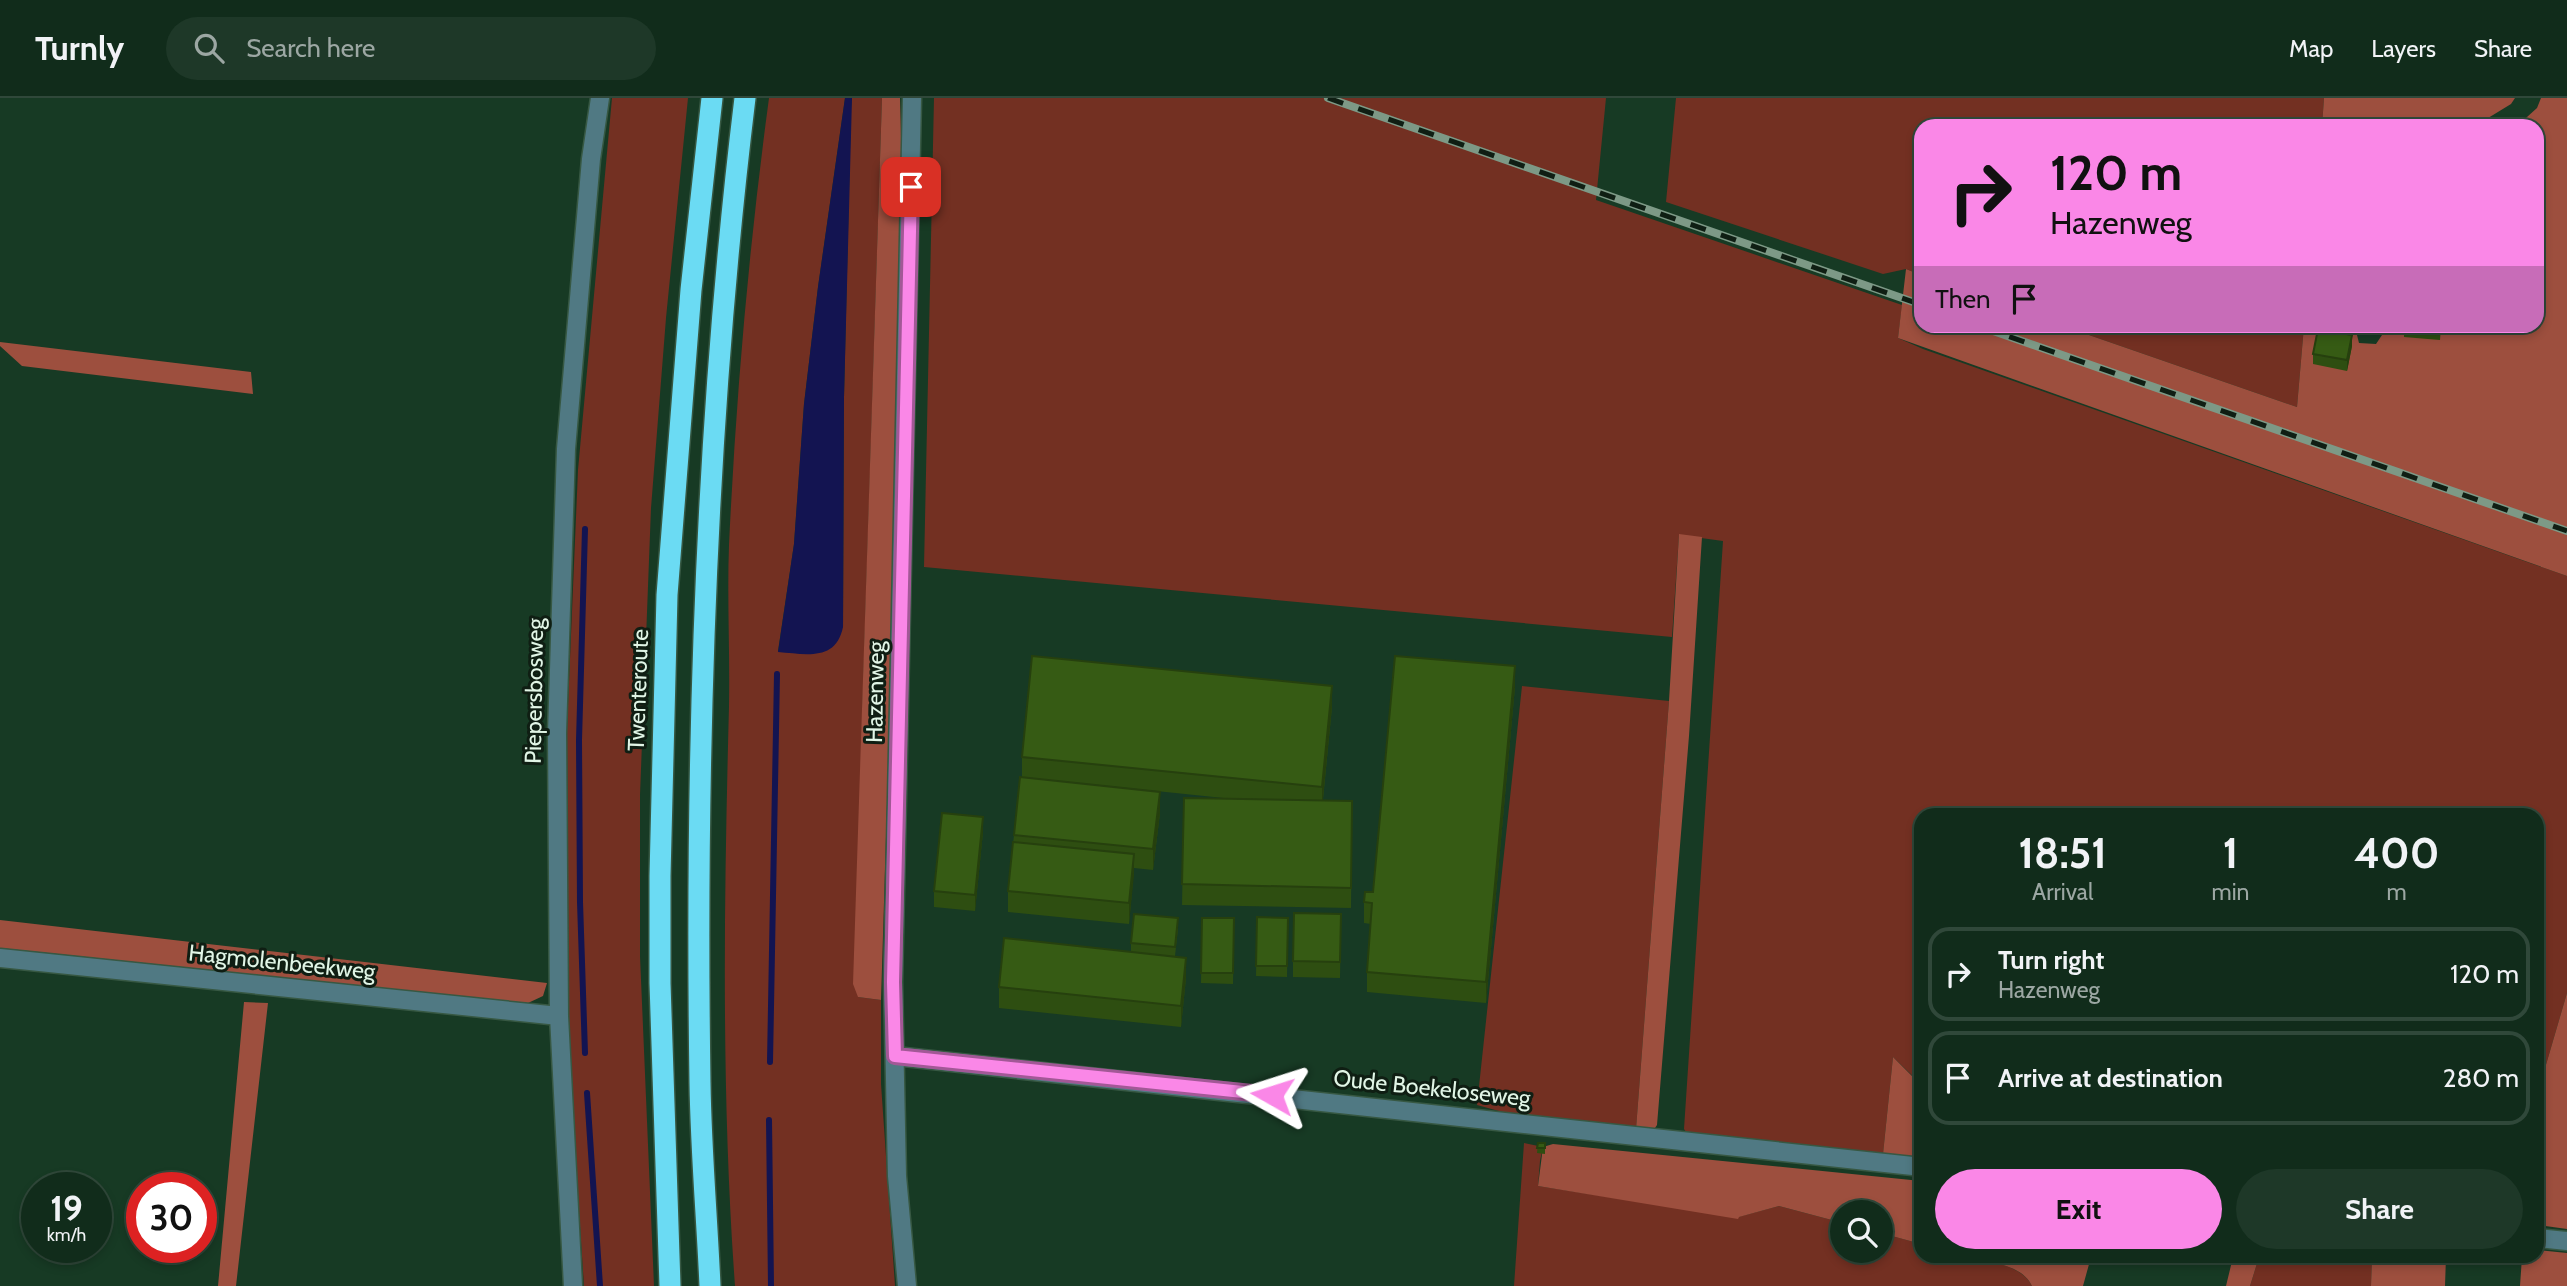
<!DOCTYPE html>
<html lang="en">
<head>
<meta charset="utf-8">
<style>
	:root { --surface:#112c1b; --page:#1e3828; --text:#f1f3f6; --muted:#9ca7a3; --line:#30483a; --accent:#fa87e7 }
	body { margin:0; font-family:Cabin,sans-serif; background:var(--page); color:var(--text); height:100vh; display:flex; flex-direction:column; font-size:26px; white-space:nowrap }
	* { box-sizing:border-box; margin:0 }
	p { font-size:23px; color:var(--muted) }
	.icon { flex:none; width:38px; height:38px; fill:none; stroke:currentColor; stroke-width:2; stroke-linecap:round; stroke-linejoin:round }
	.map { position:relative; flex:1; overflow:hidden }
	.side { position:absolute; left:1914px; top:710px; width:630px; height:455px; display:flex; flex-direction:column; background:var(--surface); border-radius:21px; box-shadow:0 4px 10px #0003,0 0 0 2px var(--line) }
	.side>* { flex:none }
	.hud { position:absolute; left:1914px; top:21px; width:630px; height:214px; border-radius:21px; box-shadow:0 4px 10px #0003,0 0 0 2px var(--line); background:#fa87e7; color:#111; overflow:hidden }
	.fabs { position:absolute; left:1830px; top:1102px; display:grid; gap:14px }
	.fabs a { display:grid; place-items:center; width:63px; height:63px; border-radius:50%; background:var(--surface); box-shadow:0 4px 10px #0003,0 0 0 2px var(--line); font-size:35px }
	.speed { position:absolute; left:21px; top:1074px; display:flex; gap:14px; font-size:35px; font-weight:700; text-align:center }
	.speed>* { display:grid; place-content:center; width:91px; height:91px; border-radius:50%; background:var(--surface); box-shadow:0 4px 10px #0003,0 0 0 2px var(--line); line-height:1 }
	.speed small { font-size:18px; font-weight:400 }
	.speed .limit { border:10px solid #d22; background:#fff; color:#111 }
	.pin { position:absolute; display:grid; place-items:center; width:60px; height:60px; color:#fff; margin:-30px; border-radius:14px; box-shadow:0 4px 10px #0006 }
	.me { position:absolute; width:77px; margin:-38px; rotate:276deg; stroke-linejoin:round; filter:drop-shadow(0 0 5px #0008) }
	.turn { display:flex; align-items:center; gap:24px; height:147px; padding:0 21px; font-size:32px }
	.turn .icon { width:91px; height:91px; stroke-width:2.5 }
	.turn b { display:block; font-size:49px; line-height:60px }
	.then { display:flex; align-items:center; height:66px; padding:0 21px; background:#0003; gap:14px; font-size:26px }
	.eta { display:flex; justify-content:space-evenly; align-items:center; height:119px; text-align:center }
	.eta b { font-size:42px; font-weight:800; line-height:49px }
	.primary-button { display:flex; gap:14px; margin-top:auto; padding:14px 21px }
	.primary-button a { flex:1; height:80px; border-radius:42px; background:var(--accent); color:#111; font-size:28px; font-weight:800; line-height:80px; text-align:center }
	.primary-button a+a { background:var(--page); color:var(--text) }
	ul { padding:0; list-style:none }
	li { display:flex; align-items:center; gap:21px; height:94px; margin:0 14px 10px; padding:0 7px; border:4px solid var(--line); border-radius:21px }
	li div { flex:1 }
	li b { display:block; font-size:26px }
	li em { font-style:normal }
	header { display:flex; align-items:center; gap:42px; box-sizing:border-box; height:98px; padding:0 35px; background:var(--surface); border-bottom:2px solid var(--line) }
	header strong { font-size:33px }
	nav { display:flex; gap:38px; margin-inline-start:auto; font-size:24px }
	.search { width:490px; height:63px; background:var(--page); display:flex; align-items:center; gap:18px; box-sizing:border-box; padding:0 24px; border-radius:38px; color:var(--muted); font-size:26px }
	.map>svg:first-child { display:block }
	.green { fill:#733022 }
	.forest { fill:#9d4f3e }
	.water { fill:#131451 }
	.lines { fill:none; stroke-linecap:round; stroke-linejoin:round }
	.stream { stroke:#131451; stroke-width:6 }
	.street-casing { stroke:#375843; stroke-width:21 }
	.highway-casing { stroke:#375843; stroke-width:24 }
	.street { stroke:#507983; stroke-width:18 }
	.highway { stroke:#6bdbf3; stroke-width:21 }
	.rail-casing { stroke:#7d9986; stroke-width:8 }
	.rail { stroke:#0f1e13; stroke-width:5; stroke-dasharray:16; stroke-linecap:butt }
	.wall { fill:#2e4e11 }
	.shaded-wall { fill:#26400e }
	.building { fill:#365b14; stroke:#26400e; stroke-width:2 }
	.route-casing { stroke:#a25896; stroke-width:18 }
	.route { stroke:#fa87e7; stroke-width:12 }
	.labels { text-anchor:middle; dominant-baseline:central; stroke-width:6; stroke-linejoin:round; paint-order:stroke }
	.street-label { font-size:23px; fill:#e1f5e6; stroke:#0f1e13 }
</style>
</head>
<body>
<header>
<strong>Turnly</strong>
<div class="search"><svg class="icon" aria-label="search" viewBox="0 0 24 24"><circle cx="10" cy="10" r="6"/><path d="M15 15l6 6"/></svg>Search here</div>
<nav><a>Map</a><a>Layers</a><a>Share</a></nav>
</header>
<div class="map">
<svg width="2567" height="1188" viewBox="0 0 2567 1188">
	<rect width="100%" height="100%" fill="#173a24"/>
	<path class="green" d="M 612,0 L 688,0 L 666,220 L 651,410 L 640,697 L 640,858 L 654,1188 L 584,1188 L 569,964 L 567,631 L 578,372 Z
		M 769,0 L 845,0 L 818,189 L 804,306 L 794,446 L 778,553 L 805,556 L 843,529 L 844,299 L 851,10 L 852,0 L 882,0 L 862,623 L 858,899 L 881,902 L 881,986 L 895,1188 L 735,1188 C 721,995 724,801 729,608 C 730,554 727,500 729,447 C 736,297 749,148 769,0 Z
		M 934,0 L 1606,0 L 1596,102 L 1902,207 L 1898,240 L 1923,251 L 2567,478 L 2567,895 L 2538,994 L 2538,718 L 1922,718 L 1921,986 L 1893,959 L 1883,1056 L 1686,1034 L 1684,1031 L 1723,443 L 1679,437 L 1672,539 L 924,469 Z
		M 1676,0 L 2324,0 L 2322,28 L 1922,28 L 1921,177 L 1906,171 L 1883,176 L 1666,104 Z
		M 2063,228 L 2304,228 L 2297,309 Z
		M 1522,588 L 1669,603 L 1636,1031 L 1517,1018 L 1477,1007 Z
		M 1524,1045 L 1543,1049 L 1540,1063 L 1538,1088 L 1738,1119 L 1779,1108 L 1843,1125 L 1843,1153 L 1881,1153 L 1881,1135 L 1921,1146 L 1922,1158 C 1951,1159 2018,1158 2032,1188 L 1514,1188 Z
		M 2259,1159 L 2372,1159 L 2371,1188 L 2250,1188 Z"/>
	<path class="forest" d="M 882,0 L 900,0 L 904,152 L 881,902 L 858,899 L 853,886 Z
		M 2324,0 L 2515,0 L 2511,6 L 2475,28 L 2322,28 Z
		M 2541,0 L 2567,0 L 2567,478 L 1898,240 L 1906,171 L 1921,177 L 1922,228 L 2063,228 L 2297,309 L 2304,228 L 2321,228 L 2328,235 L 2357,237 L 2359,245 L 2376,246 L 2388,228 L 2538,228 L 2538,28 L 2517,28 L 2537,10 Z
		M 0,244 L 251,274 L 253,296 L 22,268 L 0,248 Z
		M 1679,436 L 1702,439 L 1689,638 L 1657,1027 L 1653,1033 L 1636,1031 L 1669,603 Z
		M 0,822 L 547,885 L 543,898 L 528,905 L 0,850 Z
		M 2567,895 L 2567,1131 L 2538,1127 L 2538,994 Z
		M 244,904 L 268,905 L 236,1188 L 218,1188 Z
		M 1893,959 L 1921,987 L 1921,1060 L 1883,1056 Z
		M 1553,1046 L 1921,1083 L 1921,1146 L 1881,1135 L 1881,1115 L 1843,1115 L 1843,1125 L 1779,1108 L 1739,1119 L 1738,1121 L 1538,1088 L 1543,1049 Z
		M 2538,1152 L 2567,1155 L 2567,1188 L 2520,1188 L 2522,1159 L 2538,1158 Z
		M 1966,1159 L 2091,1158 L 2091,1159 L 2083,1188 L 2032,1188 C 2022,1166 1988,1164 1966,1159 Z
		M 2233,1159 L 2259,1159 L 2250,1188 L 2226,1188 Z
		M 2372,1159 L 2446,1159 L 2445,1188 L 2371,1188 Z"/>
	<path class="water" d="M 845,0 L 852,0 L 844,299 L 843,529 C 836,564 805,556 778,554 L 794,446 L 804,306 L 818,189 Z"/>
	<g class="lines">
		<path class="stream" d="M 585,955 L 580,804 L 579,642 L 585,431
			M 770,964 L 777,576
			M 587,995 L 600,1188
			M 769,1022 L 771,1188"/>
		<defs>
			<path id="street" d="M 0,860 L 559,918
				M 895,958 L 1922,1069
				M 2538,1140 L 2567,1143
				M 573,1188 L 559,918 L 557,635 L 566,351 L 591,61 L 600,0
				M 907,1188 L 897,1078 L 893,884 L 912,0"/>
			<path id="highway" d="M 670,1188 L 660,885 L 660,778 L 667,497 L 691,192 L 712,0
				M 710,1188 C 707,1120 701,1053 700,985 C 695,657 705,326 745,0"/>
		</defs>
		<use href="#street" class="street-casing"/>
		<use href="#highway" class="highway-casing"/>
		<use href="#street" class="street"/>
		<use href="#highway" class="highway"/>
		<defs>
			<path id="rail" d="M 1328,0 L 1922,207
				M 1979,228 L 2567,433"/>
		</defs>
		<use href="#rail" class="rail-casing"/>
		<use href="#rail" class="rail"/>
	</g>
	<path class="wall" d="M 2404,228 L 2441,228 L 2440,242 L 2404,239 Z
		M 2352,248 L 2347,273 L 2313,266 L 2313,256 Z
		M 1515,589 L 1486,905 L 1367,894 L 1367,874 L 1371,826 L 1364,825 L 1364,804 L 1373,794 Z
		M 1332,609 L 1323,702 L 1352,703 L 1351,810 L 1182,807 L 1184,700 L 1233,701 L 1022,679 L 1022,659 Z
		M 1160,715 L 1153,772 L 1134,770 L 1129,826 L 1008,814 L 1008,793 L 1014,737 Z
		M 983,734 L 975,813 L 934,809 L 934,793 Z
		M 1341,816 L 1340,880 L 1293,879 L 1293,863 Z
		M 1257,819 L 1288,820 L 1287,879 L 1256,878 Z
		M 1202,820 L 1234,820 L 1233,886 L 1201,885 Z
		M 1178,831 L 1175,858 L 1186,880 L 1181,929 L 999,910 L 999,889 L 1131,854 L 1131,845 Z
		M 1538,1045 L 1545,1051 L 1545,1056 L 1537,1055 Z"/>
	<path class="shaded-wall" d="M 2352,237 L 2352,248 L 2347,273 L 2347,262 Z
		M 1515,568 L 1515,589 L 1486,905 L 1486,884 Z
		M 1332,588 L 1332,609 L 1322,710 L 1322,689 Z
		M 1160,694 L 1160,715 L 1153,772 L 1153,751 Z
		M 983,719 L 983,734 L 975,813 L 975,797 Z
		M 1134,756 L 1134,777 L 1129,826 L 1129,805 Z
		M 1186,860 L 1186,880 L 1181,929 L 1181,908 Z"/>
	<path class="building" d="M 2404,228 L 2440,228 L 2440,232 L 2404,229 Z
		M 2318,231 L 2352,237 L 2347,262 L 2313,256 Z
		M 1032,558 L 1332,588 L 1322,689 L 1022,659 Z
		M 1395,558 L 1515,568 L 1486,884 L 1367,874 L 1372,805 L 1364,804 L 1365,794 L 1373,794 Z
		M 1020,679 L 1160,694 L 1153,751 L 1014,737 Z
		M 1184,700 L 1352,703 L 1351,790 L 1182,786 Z
		M 942,715 L 983,719 L 975,797 L 934,793 Z
		M 1013,744 L 1134,756 L 1129,805 L 1008,793 Z
		M 1294,815 L 1341,816 L 1340,864 L 1293,863 Z
		M 1134,816 L 1178,820 L 1175,849 L 1131,845 Z
		M 1257,819 L 1288,820 L 1287,868 L 1256,868 Z
		M 1202,820 L 1234,820 L 1233,875 L 1201,875 Z
		M 1004,840 L 1186,860 L 1181,908 L 999,889 Z
		M 1538,1045 L 1545,1045 L 1545,1050 L 1537,1050 Z"/>
	<g class="lines">
		<defs>
			<path id="route" d="M 911,89 L 893,884 L 895,958 L 1272,997"/>
		</defs>
		<use href="#route" class="route-casing"/>
		<use href="#route" class="route"/>
	</g>
	<g class="labels">
		<g class="street-label">
			<text transform="translate(638 592) rotate(-88)">Twenteroute</text>
			<text transform="translate(534 593) rotate(-89)">Piepersbosweg</text>
			<text transform="translate(875 594) rotate(-89)">Hazenweg</text>
			<text transform="translate(282 864) rotate(6)">Hagmolenbeekweg</text>
			<text transform="translate(1432 990) rotate(6)">Oude Boekeloseweg</text>
		</g>
	</g>
</svg>
<div class="fabs">
<a><svg class="icon" aria-label="search" viewBox="0 0 24 24"><circle cx="10" cy="10" r="6"/><path d="M15 15l6 6"/></svg></a>
</div>
<div class="speed"><div>19<small>km/h</small></div><div class="limit">30</div></div>
<div class="pin" style="left:911px;top:89px;background:#d93025"><svg class="icon" aria-label="arrive" viewBox="0 0 24 24"><path d="M6 21V4h12l-3 4 3 4H6"/></svg></div>
<svg class="me" style="left:1272px;top:997px" viewBox="-20 -20 40 40"><path d="M0-17L14 15 0 8-14 15z" fill="#fa87e7" stroke="#fff" stroke-width="4"/></svg>
<div class="hud">
<div class="turn"><svg class="icon" aria-label="right" viewBox="0 0 24 24"><path d="M7 20v-9h11M14 6l5 5-5 5"/></svg><div><b>120 m</b>Hazenweg</div></div>
<div class="then">Then<svg class="icon" aria-label="arrive" viewBox="0 0 24 24"><path d="M6 21V4h12l-3 4 3 4H6"/></svg></div>
</div>
<section class="side">
<div class="eta">
<div><b>18:51</b><p>Arrival</p></div>
<div><b>1</b><p>min</p></div>
<div><b>400</b><p>m</p></div>
</div>
<ul>
<li><svg class="icon" aria-label="right" viewBox="0 0 24 24"><path d="M7 20v-9h11M14 6l5 5-5 5"/></svg><div><b>Turn right</b><p>Hazenweg</p></div><em>120 m</em></li>
<li><svg class="icon" aria-label="arrive" viewBox="0 0 24 24"><path d="M6 21V4h12l-3 4 3 4H6"/></svg><div><b>Arrive at destination</b></div><em>280 m</em></li>
</ul>
<div class="primary-button"><a>Exit</a><a>Share</a></div>
</section>
</div>
</body>
</html>
